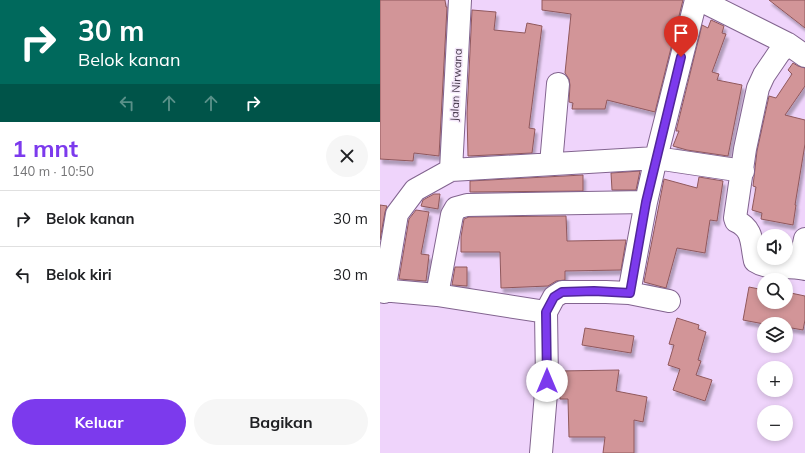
<!DOCTYPE html>
<html lang="id">
<head>
<meta charset="utf-8">
<style>
	:root { --surface:#fff; --page:#f6f6f6; --text:#202124; --muted:#757577; --line:#e0e0e0; --accent:#7c3aed }
	body { margin:0; font-family:Mulish,sans-serif; background:var(--page); color:var(--text); height:100vh; display:flex; flex-direction:column; font-size:15px; white-space:nowrap }
	* { box-sizing:border-box; margin:0 }
	p { font-size:13px; color:var(--muted) }
	.icon { flex:none; width:22px; height:22px; fill:none; stroke:currentColor; stroke-width:2; stroke-linecap:round; stroke-linejoin:round }
	.map { position:relative; flex:1; overflow:hidden }
	.side { display:flex; flex-direction:column; background:var(--surface); width:380px }
	.side>* { flex:none }
	.top-card { background:#00695c; color:#fff; overflow:hidden }
	.fabs { position:absolute; left:377px; top:229px; display:grid; gap:8px }
	.fabs a { display:grid; place-items:center; width:36px; height:36px; border-radius:50%; background:var(--surface); box-shadow:0 2px 6px #0003; font-size:20px }
	.pin { position:absolute; display:grid; place-items:center; width:34px; height:34px; color:#fff; margin:-41px -17px; border-radius:50% 50% 50% 0; rotate:-45deg; box-shadow:0 0 4px #0007 }
	.pin .icon { rotate:45deg }
	.me { position:absolute; width:44px; margin:-22px; rotate:0deg; stroke-linejoin:round; filter:drop-shadow(0 0 3px #0008) }
	.turn { display:flex; align-items:center; gap:14px; height:84px; padding:0 12px; font-size:18px }
	.turn .icon { width:52px; height:52px; stroke-width:2.5 }
	.turn b { display:block; font-size:28px; line-height:34px }
	.lanes { display:flex; align-items:center; height:38px; padding:0 12px; background:#0003; justify-content:center; gap:20px; direction:ltr }
	.lanes .off { opacity:.35 }
	.round { display:grid; place-items:center; flex:none; width:42px; height:42px; border-radius:21px; background:var(--page) }
	.headline { display:flex; align-items:center; justify-content:space-between; height:68px; padding:0 12px }
	h1 { font-size:24px; font-weight:700; line-height:30px; color:var(--accent) }
	.button { display:flex; gap:8px; margin-top:auto; padding:8px 12px }
	.button a { flex:1; height:46px; border-radius:24px; background:var(--accent); color:#fff; font-size:16px; font-weight:700; line-height:46px; text-align:center }
	.button a+a { background:var(--page); color:var(--text) }
	ul { padding:0; list-style:none }
	li { display:flex; align-items:center; gap:12px; height:56px; padding:0 12px; border-top:1px solid var(--line) }
	li div { flex:1 }
	li b { display:block; font-size:15px }
	li em { font-style:normal }
	main { display:flex; flex:1; min-height:0 }
	.map>svg:first-child { display:block }
	.building { fill:#d29598; stroke:#90585c; filter:url(#shadow) }
	.lines { fill:none; stroke-linecap:round; stroke-linejoin:round }
	.minor-casing { stroke:#82648f; stroke-width:24 }
	.minor { stroke:#fff; stroke-width:22 }
	.route-casing { stroke:#51269a; stroke-width:10 }
	.route { stroke:#7c3aed; stroke-width:7 }
	.labels { text-anchor:middle; dominant-baseline:central; stroke-width:3; stroke-linejoin:round; paint-order:stroke }
	.street-label { font-size:11px; fill:#44374a; stroke:#f4e7fa }
</style>
</head>
<body>
<main>
<section class="side">
<div class="top-card">
<div class="turn"><svg class="icon" aria-label="right" viewBox="0 0 24 24"><path d="M7 20v-9h11M14 6l5 5-5 5"/></svg><div><b>30 m</b>Belok kanan</div></div>
<div class="lanes"><svg class="icon off" aria-label="left" viewBox="0 0 24 24"><path d="M17 20v-9H6M10 6l-5 5 5 5"/></svg><svg class="icon off" aria-label="ahead" viewBox="0 0 24 24"><path d="M12 20V5M6 11l6-6 6 6"/></svg><svg class="icon off" aria-label="ahead" viewBox="0 0 24 24"><path d="M12 20V5M6 11l6-6 6 6"/></svg><svg class="icon" aria-label="right" viewBox="0 0 24 24"><path d="M7 20v-9h11M14 6l5 5-5 5"/></svg></div>
</div>
<div class="headline"><div><h1>1 mnt</h1><p>140 m · 10:50</p></div><a class="round"><svg class="icon" aria-label="close" viewBox="0 0 24 24"><path d="M6 6l12 12M18 6L6 18"/></svg></a></div>
<ul>
<li><svg class="icon" aria-label="right" viewBox="0 0 24 24"><path d="M7 20v-9h11M14 6l5 5-5 5"/></svg><div><b>Belok kanan</b></div><em>30 m</em></li>
<li><svg class="icon" aria-label="left" viewBox="0 0 24 24"><path d="M17 20v-9H6M10 6l-5 5 5 5"/></svg><div><b>Belok kiri</b></div><em>30 m</em></li>
</ul>
<div class="button"><a>Keluar</a><a>Bagikan</a></div>
</section>
<div class="map">
<svg width="425" height="453" viewBox="0 0 425 453">
	<defs>
		<filter id="shadow"><feDropShadow dx="2.5" dy="4.5" stdDeviation="1" flood-color="#0004"/></filter>
	</defs>
	<rect width="100%" height="100%" fill="#efd4fb"/>
	<path class="building" d="M 0,0 L 65,0 L 66,7 L 67,7 L 59,156 L 34,153 L 33,161 L 0,159 Z
		M 162,0 L 303,0 L 275,112 L 227,100 L 225,109 L 192,109 L 193,103 L 189,102 L 190,85 L 189,79 L 185,73 L 191,14 L 162,10 Z
		M 389,0 L 425,0 L 425,28 Z
		M 92,10 L 116,12 L 114,30 L 145,33 L 147,23 L 162,26 L 149,128 L 155,129 L 152,153 L 88,156 L 87,113 Z
		M 331,20 L 344,26 L 342,33 L 346,34 L 332,72 L 339,74 L 337,80 L 362,85 L 348,156 L 307,150 L 293,146 L 299,131 L 296,131 L 322,25 L 328,28 Z
		M 413,63 L 418,66 L 425,68 L 425,86 L 405,115 L 425,120 L 425,144 L 415,205 L 416,205 L 413,225 L 381,219 L 382,213 L 372,210 L 376,187 L 373,186 L 377,151 L 389,96 L 396,98 L 412,74 L 408,70 Z
		M 260,171 L 256,190 L 232,190 L 231,173 Z
		M 203,175 L 203,191 L 90,192 L 90,181 Z
		M 319,177 L 343,181 L 337,221 L 330,220 L 325,253 L 297,248 L 286,288 L 264,282 L 284,179 L 317,188 Z
		M 54,194 L 60,194 L 58,209 L 41,206 L 43,200 Z
		M 0,205 L 7,206 L 5,212 L 0,240 Z
		M 36,210 L 49,212 L 41,254 L 49,255 L 46,281 L 19,279 L 29,219 Z
		M 186,216 L 187,241 L 246,240 L 241,270 L 185,271 L 185,280 L 176,281 L 168,286 L 121,288 L 120,252 L 81,252 L 81,237 L 84,219 L 89,217 Z
		M 75,267 L 87,267 L 87,286 L 72,285 Z
		M 369,287 L 384,290 L 384,302 L 406,302 L 406,292 L 425,296 L 425,320 L 423,330 L 406,327 L 406,324 L 384,324 L 363,320 Z
		M 297,318 L 319,325 L 318,329 L 326,332 L 318,360 L 321,361 L 316,375 L 332,380 L 325,401 L 293,390 L 300,369 L 288,365 L 294,345 L 289,344 Z
		M 205,328 L 254,336 L 251,353 L 202,345 Z
		M 239,370 L 236,391 L 267,397 L 263,422 L 254,420 L 254,453 L 223,453 L 225,437 L 189,437 L 188,399 L 180,399 L 179,371 Z"/>
	<g class="lines">
		<defs>
			<path id="minor" d="M 320,0 L 408,44 L 425,56
				M 408,44 L 399,53 L 384,75 L 378,88 L 365,149 L 355,218 L 356,221 C 374,229 371,244 375,261 C 390,271 408,264 425,269
				M 171,164 L 178,84
				M 71,170 L 80,0
				M 419,267 L 425,239
				M 0,290 L 57,295 L 166,312 L 174,297 L 182,292 L 226,292 L 249,293 L 289,301
				M 4,292 L 17,214 L 35,190 L 71,170 L 276,158 L 363,171
				M 249,293 L 266,202 L 276,158 L 316,0
				M 57,295 L 72,215 L 76,208 L 87,205 L 266,202
				M 161,453 L 167,381 L 166,312"/>
		</defs>
		<use href="#minor" class="minor-casing"/>
		<use href="#minor" class="minor"/>
	</g>
	<g class="lines">
		<defs>
			<path id="route" d="M 167,381 L 166,312 L 174,297 L 182,292 L 214,291 L 250,293 L 266,202 L 301,57"/>
		</defs>
		<use href="#route" class="route-casing"/>
		<use href="#route" class="route"/>
	</g>
	<g class="labels">
		<g class="street-label">
			<text transform="translate(76 85) rotate(-87)">Jalan Nirwana</text>
		</g>
	</g>
</svg>
<div class="fabs">
<a><svg class="icon" aria-label="sound" viewBox="0 0 24 24"><path d="M4 9h4l5-4v14l-5-4H4zM17 9q2 3 0 6"/></svg></a>
<a><svg class="icon" aria-label="search" viewBox="0 0 24 24"><circle cx="10" cy="10" r="6"/><path d="M15 15l6 6"/></svg></a>
<a><svg class="icon" aria-label="layers" viewBox="0 0 24 24"><path d="M12 4l9 5-9 5-9-5zM3 14l9 5 9-5"/></svg></a>
<a>+</a>
<a>−</a>
</div>
<div class="pin" style="left:301px;top:57px;background:#d93025"><svg class="icon" aria-label="arrive" viewBox="0 0 24 24"><path d="M6 21V4h12l-3 4 3 4H6"/></svg></div>
<svg class="me" style="left:167px;top:381px" viewBox="-20 -20 40 40"><circle r="19" fill="#fff"/><path d="M0-13L10 11 0 6-10 11z" fill="#7c3aed"/></svg>
</div>
</main>
</body>
</html>
